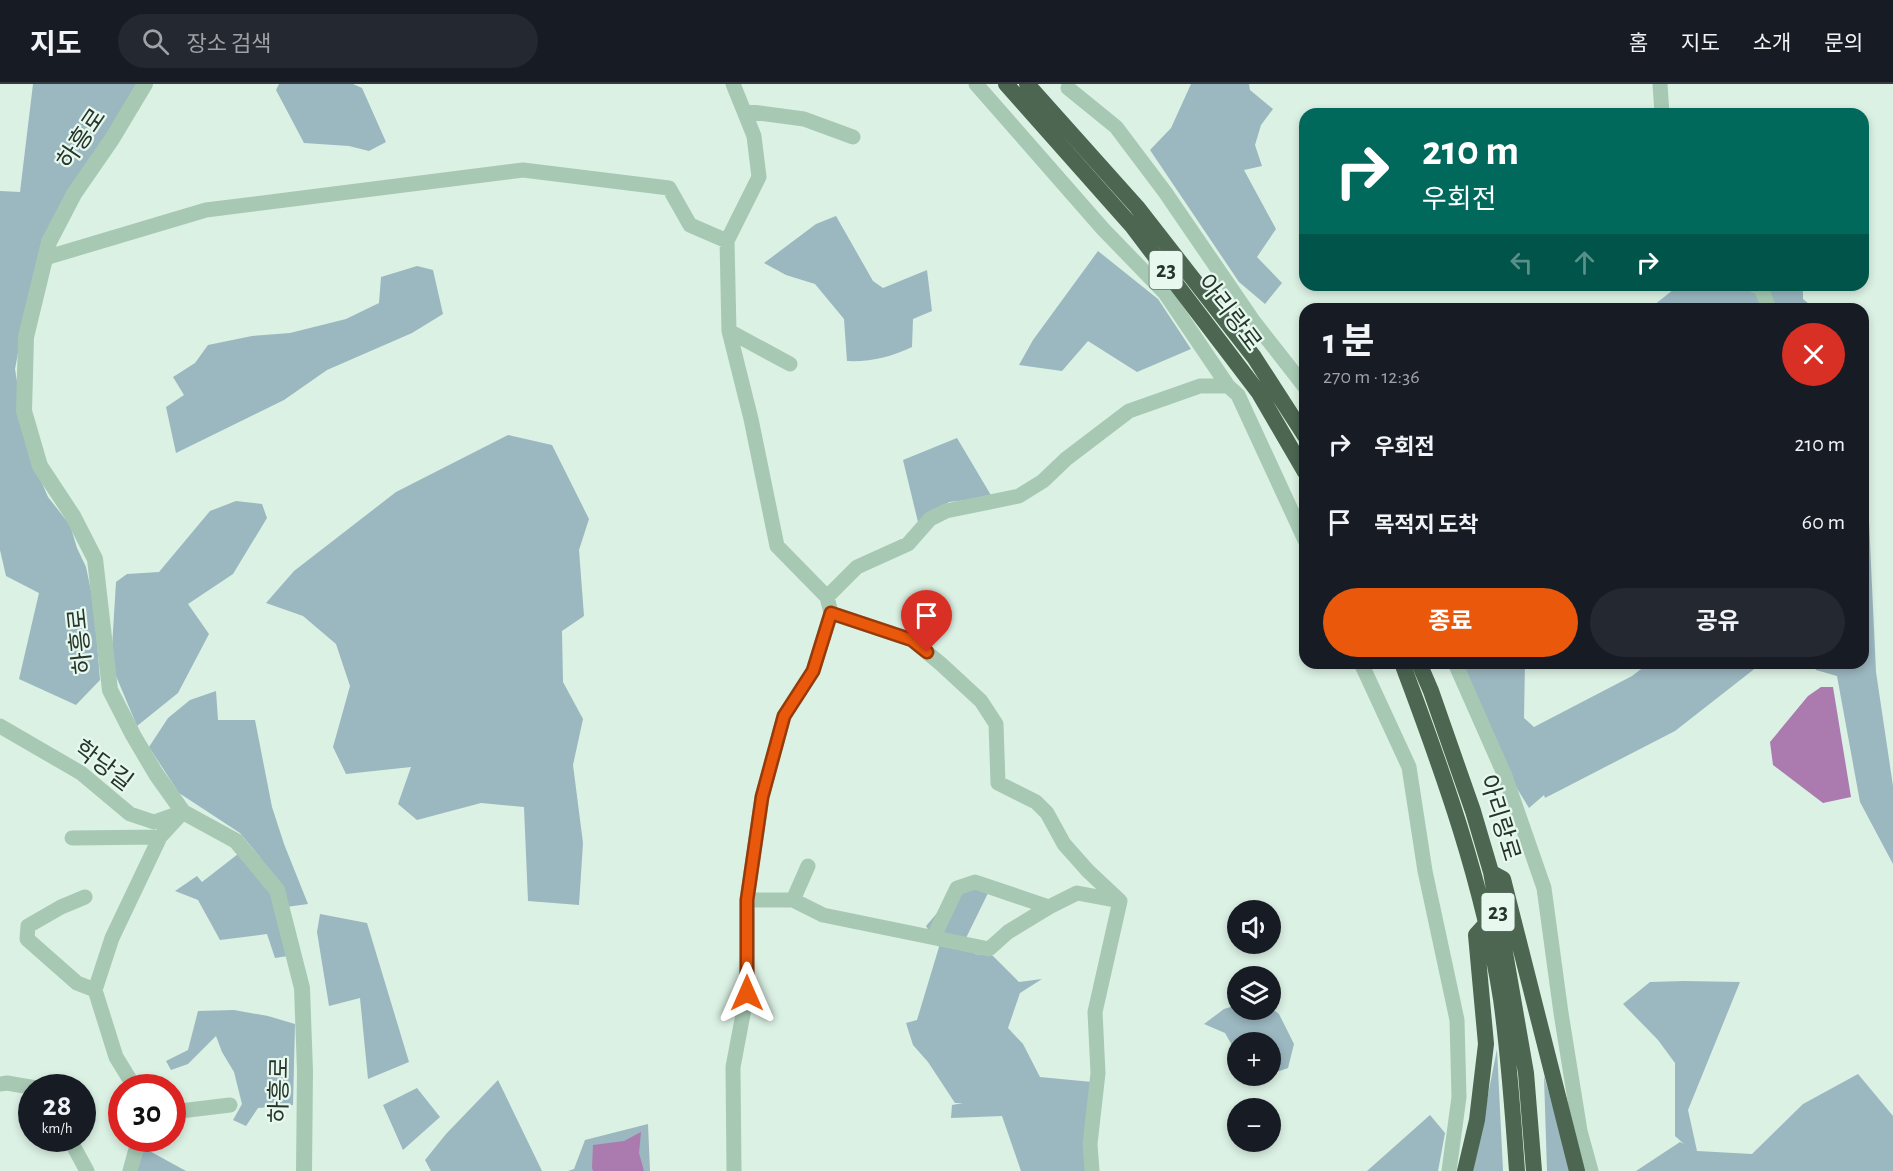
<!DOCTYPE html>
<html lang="ko">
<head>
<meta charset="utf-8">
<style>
	:root { --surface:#171b24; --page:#242831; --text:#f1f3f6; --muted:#9ea1a6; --line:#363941; --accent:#ea580c }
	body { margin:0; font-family:"Alegreya Sans","Noto Sans KR",sans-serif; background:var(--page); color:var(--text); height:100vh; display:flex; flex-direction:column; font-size:22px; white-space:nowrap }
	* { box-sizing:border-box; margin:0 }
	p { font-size:20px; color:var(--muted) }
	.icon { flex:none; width:33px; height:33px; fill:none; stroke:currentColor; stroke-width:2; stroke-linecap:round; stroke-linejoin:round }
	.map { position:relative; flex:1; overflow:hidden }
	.side { position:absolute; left:1299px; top:219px; width:570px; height:366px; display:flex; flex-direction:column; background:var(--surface); border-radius:18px; box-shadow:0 3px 9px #0003 }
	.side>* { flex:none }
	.hud { position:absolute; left:1299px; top:24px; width:570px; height:183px; border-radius:18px; box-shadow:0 3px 9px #0003; background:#00695c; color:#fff; overflow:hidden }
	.tools { position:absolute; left:1227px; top:816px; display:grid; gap:12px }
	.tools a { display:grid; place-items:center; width:54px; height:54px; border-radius:50%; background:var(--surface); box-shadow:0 3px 9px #0003; font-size:30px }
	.speed { position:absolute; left:18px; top:990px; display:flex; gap:12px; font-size:30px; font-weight:700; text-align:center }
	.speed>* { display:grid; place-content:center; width:78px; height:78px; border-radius:50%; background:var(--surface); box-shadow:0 3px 9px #0003; line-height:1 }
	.speed small { font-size:15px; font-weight:400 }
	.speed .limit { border:9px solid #d22; background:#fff; color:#111 }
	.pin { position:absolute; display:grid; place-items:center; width:51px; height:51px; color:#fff; margin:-62px -26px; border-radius:50% 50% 50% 0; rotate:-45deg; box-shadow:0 0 6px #0007 }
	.pin .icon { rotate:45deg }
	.me { position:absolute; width:66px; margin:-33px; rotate:0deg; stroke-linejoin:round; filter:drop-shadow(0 0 4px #0008) }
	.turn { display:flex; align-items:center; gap:21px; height:126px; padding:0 24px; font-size:27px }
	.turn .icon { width:78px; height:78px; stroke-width:2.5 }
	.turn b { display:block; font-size:42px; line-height:51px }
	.lanes { display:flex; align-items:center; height:57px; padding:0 24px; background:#0003; justify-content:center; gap:30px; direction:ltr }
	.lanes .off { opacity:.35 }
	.round { display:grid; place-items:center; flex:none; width:63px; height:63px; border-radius:32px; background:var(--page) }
	.overview { display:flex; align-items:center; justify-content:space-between; height:102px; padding:0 24px }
	h1 { font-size:36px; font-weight:700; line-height:45px }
	.primary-button { display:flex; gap:12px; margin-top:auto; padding:12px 24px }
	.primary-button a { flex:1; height:69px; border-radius:36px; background:var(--accent); color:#fff; font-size:24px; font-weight:700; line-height:69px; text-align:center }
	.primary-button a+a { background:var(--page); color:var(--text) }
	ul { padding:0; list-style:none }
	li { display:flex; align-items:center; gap:18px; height:78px; padding:0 24px }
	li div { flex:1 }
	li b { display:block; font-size:22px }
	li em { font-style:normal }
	header { display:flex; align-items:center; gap:36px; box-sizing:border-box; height:84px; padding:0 30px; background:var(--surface); border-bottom:2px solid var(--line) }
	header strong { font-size:28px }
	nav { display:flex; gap:33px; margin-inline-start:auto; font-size:21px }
	.search { width:420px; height:54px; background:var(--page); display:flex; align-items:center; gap:15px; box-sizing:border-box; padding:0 21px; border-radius:33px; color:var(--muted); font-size:22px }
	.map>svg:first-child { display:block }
	.green { fill:#9bb7c0 }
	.water { fill:#ab7aae }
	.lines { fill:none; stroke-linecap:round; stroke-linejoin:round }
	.minor { stroke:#a7c9b3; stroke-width:15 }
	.tertiary { stroke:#a7c9b3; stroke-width:16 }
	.trunk { stroke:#4c6652; stroke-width:16 }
	.route-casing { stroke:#983908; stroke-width:15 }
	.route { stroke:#ea580c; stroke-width:10 }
	.labels { text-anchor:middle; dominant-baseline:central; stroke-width:4.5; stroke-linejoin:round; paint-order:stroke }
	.shield { fill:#e7f9ef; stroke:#617065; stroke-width:1.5 }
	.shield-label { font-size:22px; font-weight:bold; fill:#27352a }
	.street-label { font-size:24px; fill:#27352a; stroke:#e7f9ef }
</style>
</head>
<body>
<header>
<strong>지도</strong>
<div class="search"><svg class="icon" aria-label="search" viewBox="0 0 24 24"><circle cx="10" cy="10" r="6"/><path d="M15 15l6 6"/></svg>장소 검색</div>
<nav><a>홈</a><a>지도</a><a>소개</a><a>문의</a></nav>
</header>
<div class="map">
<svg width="1893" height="1087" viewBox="0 0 1893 1087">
	<rect width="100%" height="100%" fill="#dbf1e4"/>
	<path class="green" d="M 33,0 L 139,0 L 28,214 L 15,285 L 28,367 L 48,413 L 70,441 L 77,464 L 86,483 L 94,521 L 100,596 L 76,621 L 19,595 L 39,509 L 6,492 L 0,466 L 0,107 L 20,108 Z
		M 279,0 L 353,0 L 362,4 L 386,58 L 369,67 L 349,62 L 304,59 L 276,6 Z
		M 1191,0 L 1249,0 L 1250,6 L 1273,25 L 1261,41 L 1255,61 L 1262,82 L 1244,86 L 1276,145 L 1257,173 L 1282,199 L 1265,220 L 1239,198 L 1150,66 L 1171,44 Z
		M 836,132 L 873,197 L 883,204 L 927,186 L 932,227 L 913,235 L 912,263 C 891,273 871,278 847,277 L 844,235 L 815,200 L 786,191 L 764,179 L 816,140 Z
		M 1098,167 L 1158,215 L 1191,265 L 1137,288 L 1088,257 L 1062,287 L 1019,281 L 1033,256 Z
		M 417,182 L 433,186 L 443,230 L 412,249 L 327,286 L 284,316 L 176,369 L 166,323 L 184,311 L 173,293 L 195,279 L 208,261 L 252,252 L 290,249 L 346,235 L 379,219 L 381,193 Z
		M 1675,201 L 1803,201 L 1803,215 L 1815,225 L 1649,225 L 1678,202 Z
		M 1863,308 L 1876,588 L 1893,702 L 1893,780 L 1860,718 L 1837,592 L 1816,586 L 1813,579 L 1863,579 Z
		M 508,351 L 552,361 L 589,435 L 579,466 L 584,532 L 562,547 L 563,598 L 583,635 L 573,681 L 583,759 L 579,821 L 528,817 L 524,723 L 481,719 L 417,736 L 398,720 L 411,683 L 346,690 L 333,663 L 350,602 L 336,560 L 303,532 L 266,519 L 294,487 L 396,408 Z
		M 957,354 L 992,413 L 949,418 L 918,438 L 903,376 Z
		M 236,417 L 262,420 L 267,434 L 233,490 L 188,520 L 209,550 L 178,609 L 137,642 L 111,580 L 116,498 L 127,490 L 159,488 L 210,427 Z
		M 1458,579 L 1525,579 L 1524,634 L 1534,643 L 1632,592 L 1649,579 L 1762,579 L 1675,647 L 1545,714 L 1544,711 L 1529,724 L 1507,688 Z
		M 216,607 L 218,636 L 255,636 L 272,723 L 284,760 L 308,820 L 286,823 L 259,772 L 240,749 L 179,709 L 149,663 L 168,634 L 190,616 Z
		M 238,770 L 274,812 L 288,872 L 275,874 L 267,850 L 220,856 L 198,816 L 175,807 L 197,792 L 202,798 Z
		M 968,793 L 991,803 L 966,854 L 975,870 L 993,872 L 1019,898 L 1042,895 L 1020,909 L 1008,944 L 1023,960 L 1040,993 L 1092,998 L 1085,1087 L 1021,1087 L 1002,1032 L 951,1034 L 952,1021 L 963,1019 L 955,1019 L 928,978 L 913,961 L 906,939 L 917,936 L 939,863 L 926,842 Z
		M 320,830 L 367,839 L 409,978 L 368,995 L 360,914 L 329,922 L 317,848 Z
		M 1684,897 L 1740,898 L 1688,1026 L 1697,1067 L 1752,1070 L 1803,1020 L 1858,990 L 1893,1032 L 1893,1087 L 1636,1087 L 1680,1058 L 1684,1060 L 1675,1052 L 1675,979 L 1658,956 L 1623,920 L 1650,898 Z
		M 1237,921 L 1238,926 L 1271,924 L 1279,930 L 1294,960 L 1288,984 L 1271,990 L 1270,958 L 1238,958 L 1237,970 L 1225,949 L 1204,940 L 1224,925 Z
		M 234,926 L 268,932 L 295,940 L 293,1021 L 258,1024 L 246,1042 L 233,1036 L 242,1020 L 234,988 L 222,968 L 216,952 L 188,980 L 171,986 L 166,977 L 188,966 L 198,927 Z
		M 1497,965 L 1503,1087 L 1473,1087 Z
		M 1544,992 L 1571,1087 L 1547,1087 Z
		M 498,996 L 542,1087 L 431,1087 L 425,1076 L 446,1050 Z
		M 417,1004 L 440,1033 L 403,1066 L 383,1021 Z
		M 1430,1031 L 1445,1049 L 1438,1087 L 1367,1087 Z
		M 648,1040 L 650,1087 L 568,1087 L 574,1085 L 585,1056 Z
		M 144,1064 L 186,1087 L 137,1087 Z"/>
	<path class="water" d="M 1821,603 L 1833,603 L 1851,713 L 1823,719 L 1773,681 L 1770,658 L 1808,612 Z
		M 641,1048 L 639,1069 L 644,1087 L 593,1087 L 592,1084 L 593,1061 L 624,1057 Z"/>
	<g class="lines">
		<path class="minor" d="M 733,0 L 754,52 L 759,93 L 727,157 L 729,247 L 751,335 L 777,462 L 827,513 L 831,529 L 813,587 L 784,632 L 762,713 L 747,816 L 747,909 L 733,983 L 734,1087
			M 976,0 L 1103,145 L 1165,209 L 1228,302 L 1238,311 L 1305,456
			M 1660,0 L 1662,30
			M 1068,4 L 1116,43 L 1165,108 L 1254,238 L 1305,303
			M 744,27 L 804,35 L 853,53
			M 45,174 L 206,126 L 523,86 L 669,104 L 690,141 L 727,157
			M 1754,201 L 1761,204 L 1769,225
			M 729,247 L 790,280
			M 827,513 L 857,483 L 908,460 L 930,435 L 946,427 L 1019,412 L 1043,397 L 1066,375 L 1129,327 L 1200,302 L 1228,302
			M 831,529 L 912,556 L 941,580 L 981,617 L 996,640 L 998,699 L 1036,718 L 1047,729 L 1064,760 L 1088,787 L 1120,817 L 1095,928 L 1098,989 L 1090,1060 L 1092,1087
			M 1361,579 L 1409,683 L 1425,787 L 1457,936 L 1459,1013 L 1449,1087
			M 1455,579 L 1505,692 L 1544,804 L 1561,929 L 1580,1047 L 1591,1087
			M 0,642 L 81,689 L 130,730 L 154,738 L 180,729
			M 72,754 L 160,753
			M 85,813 L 61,823 L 28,842 L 27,855 L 77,899 L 95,906
			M 747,816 L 793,816 L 823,831 L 989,865 L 1008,848 L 1049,823
			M 793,816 L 808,782
			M 934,852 L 957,804 L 975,798 L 1049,823 L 1077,809 L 1120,817
			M 0,1000 L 7,999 L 36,1004
			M 135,1004 L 116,973 L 95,906 L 112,854 L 160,753 L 183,728
			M 172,1028 L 230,1021
			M 69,1054 L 87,1087
			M 130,1087 L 139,1054"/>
		<path class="tertiary" d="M 145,0 L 112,55 L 74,110 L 49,158 L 26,253 L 24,327 L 40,382 L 73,432 L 95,475 L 110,606 L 133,651 L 156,690 L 183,728 L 236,757 L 277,806 L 302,904 L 305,987 L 304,1087"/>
		<path class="trunk" d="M 1006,0 L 1132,142 L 1259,309 L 1305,388
			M 1027,0 L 1137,123 L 1254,273 L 1305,352
			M 1402,579 C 1443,688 1483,799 1501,915 C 1509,972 1513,1030 1517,1087
			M 1419,579 L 1431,607 L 1473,727 L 1491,788 L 1526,989 L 1534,1087
			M 1492,789 L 1503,795 L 1577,1087
			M 1465,1087 L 1477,1036 L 1486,960 L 1476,851 L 1486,840"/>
	</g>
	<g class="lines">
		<defs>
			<path id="route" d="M 747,909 L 747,816 L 762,713 L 784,632 L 813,587 L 831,529 L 912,556 L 927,568"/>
		</defs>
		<use href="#route" class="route-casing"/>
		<use href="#route" class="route"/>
	</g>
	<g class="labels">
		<g class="shield">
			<rect x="1149.5" y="167" width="33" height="38" rx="4.5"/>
			<rect x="1481.5" y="809" width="33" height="38" rx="4.5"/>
		</g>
		<g class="shield-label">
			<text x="1166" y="186">23</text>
			<text x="1498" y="828">23</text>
		</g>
		<g class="street-label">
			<text transform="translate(82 55) rotate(-56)">하흥로</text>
			<text transform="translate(1229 229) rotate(53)">아리랑로</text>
			<text transform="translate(81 557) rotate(-96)">하흥로</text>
			<text transform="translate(103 682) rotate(37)">학당길</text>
			<text transform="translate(1499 734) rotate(73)">아리랑로</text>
			<text transform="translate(280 1006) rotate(-89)">하흥로</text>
		</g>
	</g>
</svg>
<div class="tools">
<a><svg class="icon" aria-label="sound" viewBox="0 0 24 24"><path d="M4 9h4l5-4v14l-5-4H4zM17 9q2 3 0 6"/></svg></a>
<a><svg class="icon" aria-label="layers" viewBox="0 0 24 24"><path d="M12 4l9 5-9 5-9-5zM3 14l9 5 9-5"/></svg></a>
<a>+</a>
<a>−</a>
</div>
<div class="speed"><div>28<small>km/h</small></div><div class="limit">30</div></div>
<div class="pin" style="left:927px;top:568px;background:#d93025"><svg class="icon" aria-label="arrive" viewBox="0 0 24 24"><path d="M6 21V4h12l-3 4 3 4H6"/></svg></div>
<svg class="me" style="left:747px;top:909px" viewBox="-20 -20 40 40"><path d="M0-17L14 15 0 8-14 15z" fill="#ea580c" stroke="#fff" stroke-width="4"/></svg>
<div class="hud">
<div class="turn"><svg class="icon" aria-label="right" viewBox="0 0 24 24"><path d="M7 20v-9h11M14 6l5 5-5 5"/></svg><div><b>210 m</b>우회전</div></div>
<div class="lanes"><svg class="icon off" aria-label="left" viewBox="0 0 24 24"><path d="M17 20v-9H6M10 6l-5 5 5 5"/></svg><svg class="icon off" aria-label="ahead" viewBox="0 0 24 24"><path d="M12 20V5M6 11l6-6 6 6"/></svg><svg class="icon" aria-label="right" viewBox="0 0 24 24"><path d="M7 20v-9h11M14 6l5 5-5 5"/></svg></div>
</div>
<section class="side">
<div class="overview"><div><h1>1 분</h1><p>270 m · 12:36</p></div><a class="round" style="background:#d93025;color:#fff"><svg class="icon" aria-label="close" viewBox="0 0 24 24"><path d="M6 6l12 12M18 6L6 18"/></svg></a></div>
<ul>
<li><svg class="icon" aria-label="right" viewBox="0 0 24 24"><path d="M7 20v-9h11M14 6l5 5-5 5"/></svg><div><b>우회전</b></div><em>210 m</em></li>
<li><svg class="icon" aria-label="arrive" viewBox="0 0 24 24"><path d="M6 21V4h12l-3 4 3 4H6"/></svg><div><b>목적지 도착</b></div><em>60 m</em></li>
</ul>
<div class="primary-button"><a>종료</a><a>공유</a></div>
</section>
</div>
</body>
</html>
